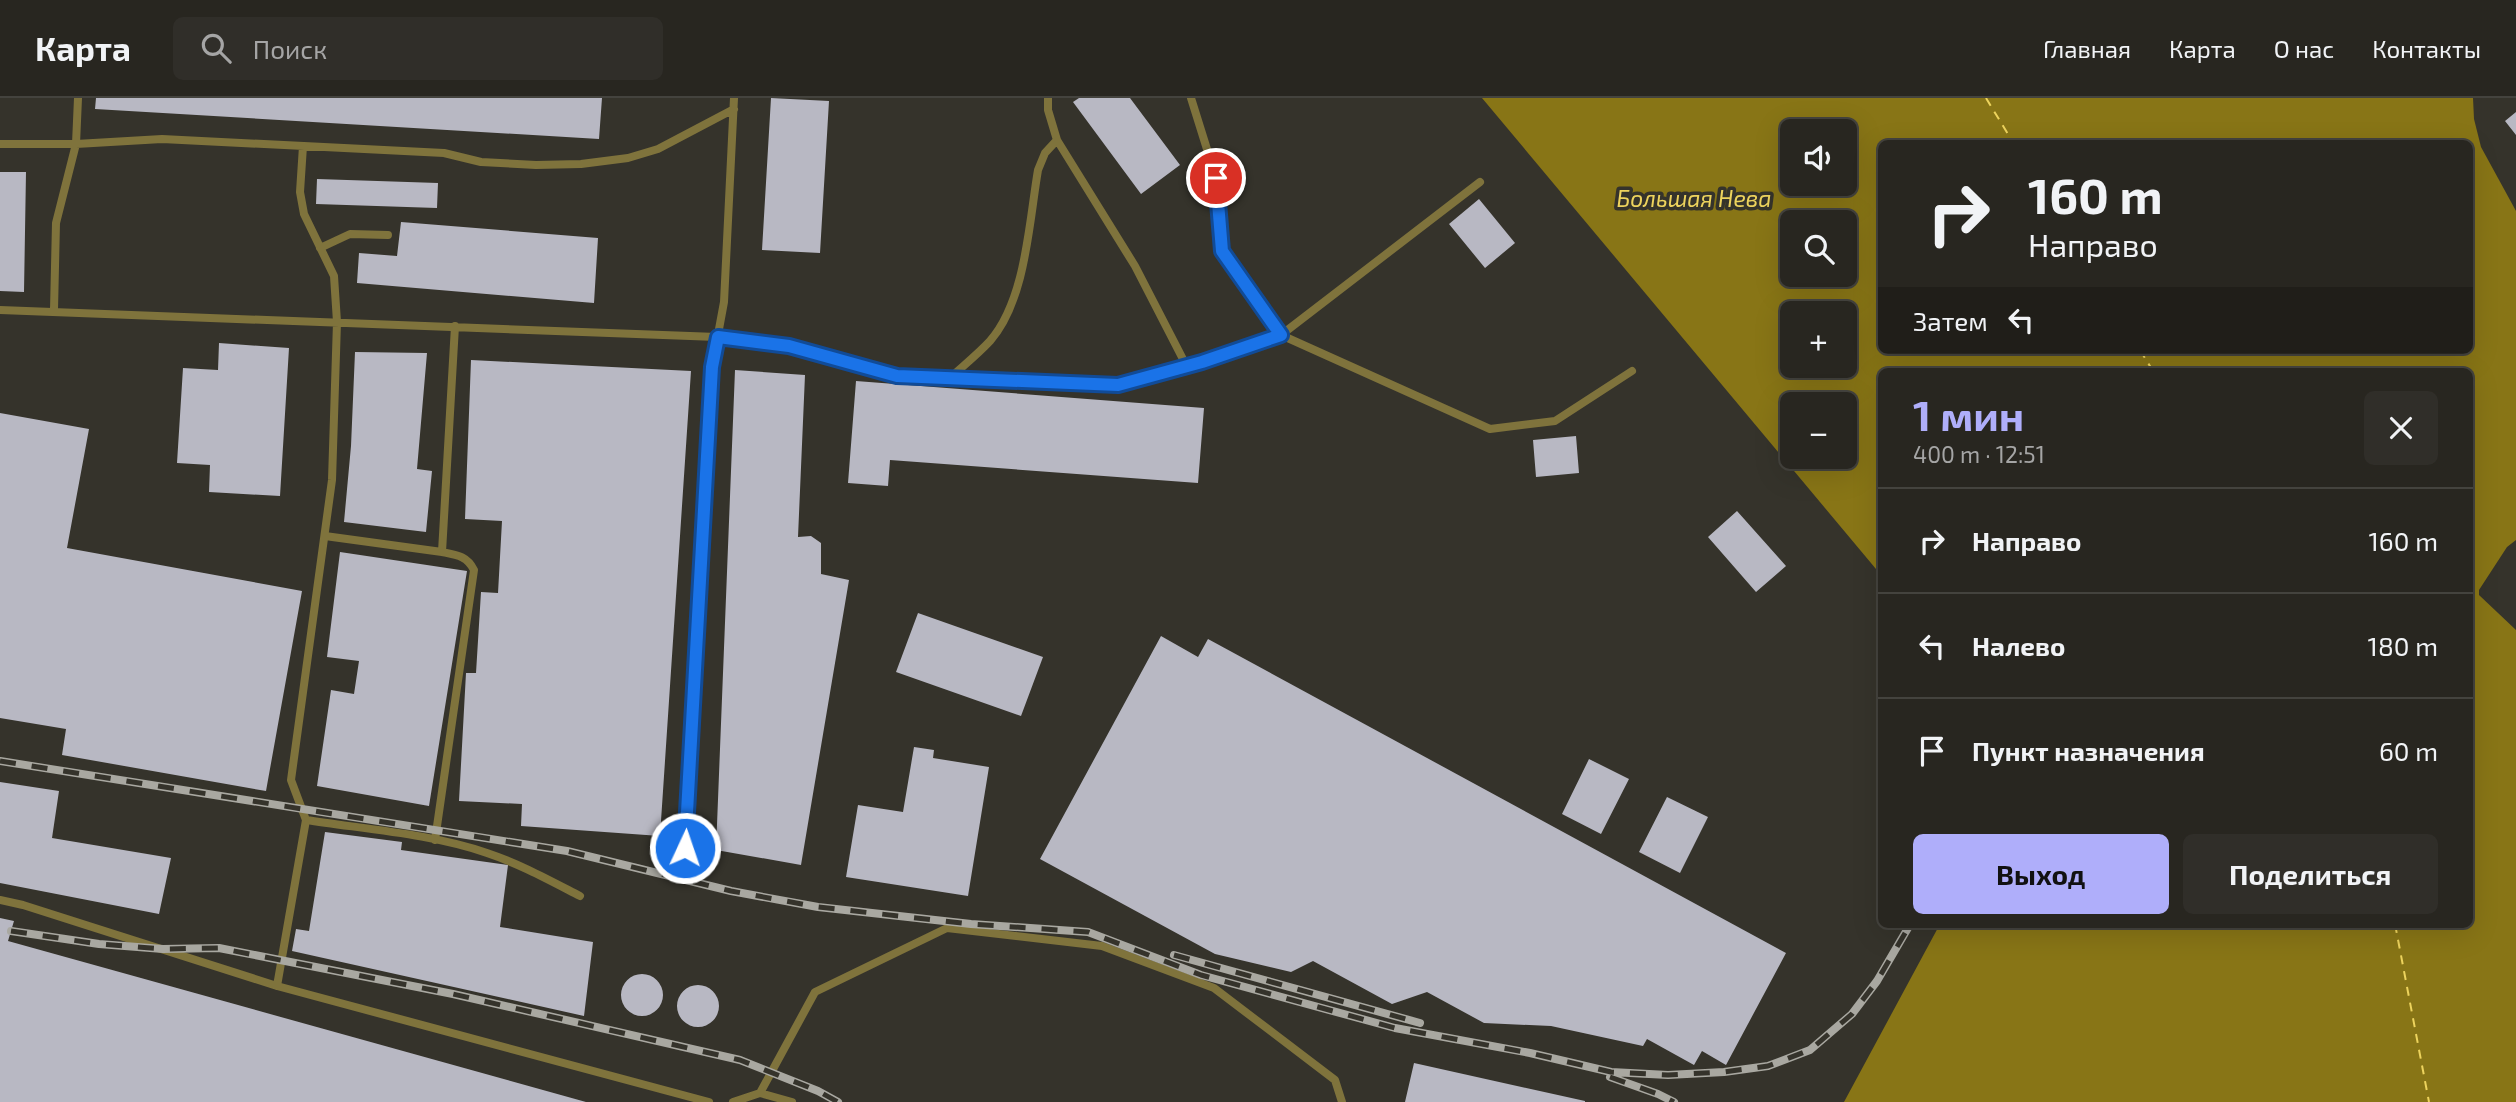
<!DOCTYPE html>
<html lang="ru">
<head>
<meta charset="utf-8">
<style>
	:root { --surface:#282620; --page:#302e29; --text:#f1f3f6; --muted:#a5a5a5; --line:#44433e; --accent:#afaefa }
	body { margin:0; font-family:"Exo 2",sans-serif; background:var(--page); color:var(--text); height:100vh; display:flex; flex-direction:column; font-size:26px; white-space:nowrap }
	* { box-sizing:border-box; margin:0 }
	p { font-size:23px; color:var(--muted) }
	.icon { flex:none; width:38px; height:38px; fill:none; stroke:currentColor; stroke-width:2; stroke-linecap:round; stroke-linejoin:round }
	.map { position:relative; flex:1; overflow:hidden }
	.side { position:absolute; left:1878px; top:270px; width:595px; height:560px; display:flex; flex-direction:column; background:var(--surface); border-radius:10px; box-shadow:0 7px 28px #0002,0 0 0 2px var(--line) }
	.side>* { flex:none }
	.top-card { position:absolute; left:1878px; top:42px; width:595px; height:214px; border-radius:10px; box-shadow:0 7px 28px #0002,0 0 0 2px var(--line); background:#282620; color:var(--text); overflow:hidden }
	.buttons { position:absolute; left:1780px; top:21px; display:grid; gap:14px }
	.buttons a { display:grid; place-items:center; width:77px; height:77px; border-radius:10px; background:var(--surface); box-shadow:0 7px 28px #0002,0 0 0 2px var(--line); font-size:35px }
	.pin { position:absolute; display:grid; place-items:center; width:60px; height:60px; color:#fff; margin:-30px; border:4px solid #fff; border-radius:50%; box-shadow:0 2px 7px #0007 }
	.me { position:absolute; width:77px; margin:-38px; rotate:3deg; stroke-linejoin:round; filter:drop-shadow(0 0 5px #0008) }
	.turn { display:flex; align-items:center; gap:24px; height:147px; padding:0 35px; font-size:32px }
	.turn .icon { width:91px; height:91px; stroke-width:2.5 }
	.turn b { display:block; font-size:49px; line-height:60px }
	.then { display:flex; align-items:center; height:66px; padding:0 35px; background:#0003; gap:14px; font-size:26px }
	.round { display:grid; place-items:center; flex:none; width:74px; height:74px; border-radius:10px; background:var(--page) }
	.headline { display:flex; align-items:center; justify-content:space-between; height:119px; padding:0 35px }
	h1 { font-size:42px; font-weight:700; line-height:52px; color:var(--accent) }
	.action { display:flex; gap:14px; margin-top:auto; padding:14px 35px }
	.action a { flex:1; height:80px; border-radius:10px; background:var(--accent); color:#111; font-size:28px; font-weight:700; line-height:80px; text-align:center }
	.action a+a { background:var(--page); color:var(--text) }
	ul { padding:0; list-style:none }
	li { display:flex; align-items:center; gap:21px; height:105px; padding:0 35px; border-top:2px solid var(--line) }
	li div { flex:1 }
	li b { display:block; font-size:26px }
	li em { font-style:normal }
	header { display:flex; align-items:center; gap:42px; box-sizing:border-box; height:98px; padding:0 35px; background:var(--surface); border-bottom:2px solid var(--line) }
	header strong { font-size:33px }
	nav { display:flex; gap:38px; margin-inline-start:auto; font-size:24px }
	.search { width:490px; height:63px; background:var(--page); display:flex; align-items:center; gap:18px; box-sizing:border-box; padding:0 24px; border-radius:10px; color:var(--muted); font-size:26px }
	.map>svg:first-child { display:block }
	.water { fill:#887516; fill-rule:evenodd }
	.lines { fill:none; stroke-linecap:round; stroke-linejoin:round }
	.ferry { stroke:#edd35d; stroke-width:2; stroke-dasharray:9 7; stroke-linecap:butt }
	.building { fill:#b8b8c3 }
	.lane { stroke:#7f733c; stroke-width:8 }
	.rail-casing { stroke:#a9a8a1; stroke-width:8 }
	.rail { stroke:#35332b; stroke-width:5; stroke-dasharray:16; stroke-linecap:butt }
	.route-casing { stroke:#114b97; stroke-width:18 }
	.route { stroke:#1a73e8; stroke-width:12 }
	.labels { text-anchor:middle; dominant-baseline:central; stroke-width:7; stroke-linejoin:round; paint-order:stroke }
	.water-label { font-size:23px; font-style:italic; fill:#edd35d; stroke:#35332b }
</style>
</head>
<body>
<header>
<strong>Карта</strong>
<div class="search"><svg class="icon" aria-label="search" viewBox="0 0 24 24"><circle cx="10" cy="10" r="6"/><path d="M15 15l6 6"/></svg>Поиск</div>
<nav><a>Главная</a><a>Карта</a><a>О нас</a><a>Контакты</a></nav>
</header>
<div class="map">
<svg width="2516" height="1004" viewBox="0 0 2516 1004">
	<rect width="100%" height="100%" fill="#35332b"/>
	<path class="water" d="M 1482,0 L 2473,0 L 2474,21 L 2481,49 L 2516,113 L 2516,442 L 2507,449 L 2479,492 L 2479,497 L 2516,532 L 2516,1004 L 1844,1004 L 1940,826 L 2469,826 L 2469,273 L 1881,273 L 1881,477 ZM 1792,33 L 1844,33 L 1844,86 L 1792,86 ZM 1881,46 L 2469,46 L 2469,252 L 1881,252 ZM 1792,124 L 1844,124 L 1844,177 L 1792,177 ZM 1792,215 L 1844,215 L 1844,268 L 1792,268 ZM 1792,306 L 1844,306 L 1844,359 L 1792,359 Z"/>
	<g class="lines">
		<path class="ferry" d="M 1986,0 L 2014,46
			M 2140,252 L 2153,273
			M 2395,826 L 2429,1004"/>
	</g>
	<path class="building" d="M 96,0 L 602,0 L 599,41 L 95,11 Z
		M 771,0 L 829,3 L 820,155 L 762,152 Z
		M 1079,0 L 1130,0 L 1180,67 L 1141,96 L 1073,4 Z
		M 2516,14 L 2516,37 L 2505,23 Z
		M 0,74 L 26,74 L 24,194 L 0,193 Z
		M 317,81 L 438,85 L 437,110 L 316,106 Z
		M 1479,101 L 1515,145 L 1485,170 L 1449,126 Z
		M 401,124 L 598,140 L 594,205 L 357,185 L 359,155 L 397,158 Z
		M 219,245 L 289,250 L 280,398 L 209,394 L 210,367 L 177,365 L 183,270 L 218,272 Z
		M 355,254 L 427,255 L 417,371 L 432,373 L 426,434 L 344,424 L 351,348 Z
		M 471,262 L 691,273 L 660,738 L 521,728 L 522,706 L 459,703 L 466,575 L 476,575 L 481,494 L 498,495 L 502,423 L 465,421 Z
		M 735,272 L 805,277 L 798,439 L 811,438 L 821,445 L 821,476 L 849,482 L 801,767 L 716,752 Z
		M 856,283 L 1204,310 L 1198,385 L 890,362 L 888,388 L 848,385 Z
		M 0,315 L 89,331 L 67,450 L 302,493 L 266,693 L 62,657 L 66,631 L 0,620 Z
		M 1576,338 L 1579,375 L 1536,379 L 1533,342 Z
		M 1737,413 L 1786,468 L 1756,494 L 1708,439 Z
		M 340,454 L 467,473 L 429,708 L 317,688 L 331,592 L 354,596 L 359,563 L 327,559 Z
		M 918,515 L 1043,559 L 1021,618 L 896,574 Z
		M 1161,538 L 1198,559 L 1208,541 L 1786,855 L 1726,967 L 1702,953 L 1694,967 L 1647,941 L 1643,948 L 1551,928 L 1484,925 L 1427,894 L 1392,906 L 1313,863 L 1291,874 L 1215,856 L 1040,761 Z
		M 914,649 L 934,652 L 933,660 L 989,669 L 968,798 L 846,779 L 858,707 L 903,714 Z
		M 1589,661 L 1629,681 L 1601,736 L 1562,716 Z
		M 0,684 L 59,693 L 52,740 L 171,760 L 159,816 L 0,785 Z
		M 1667,699 L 1708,719 L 1680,775 L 1639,754 Z
		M 325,734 L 402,744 L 401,752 L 508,767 L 500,829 L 593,844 L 584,918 L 292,853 L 296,831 L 309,833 Z
		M 0,820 L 14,823 L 8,843 L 586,1004 L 0,1004 Z
		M621 897a21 21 0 1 1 42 0a21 21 0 1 1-42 0Z
		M677 908a21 21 0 1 1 42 0a21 21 0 1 1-42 0Z
		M 1414,965 L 1585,1003 L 1585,1004 L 1405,1004 Z"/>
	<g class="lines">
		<path class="lane" d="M 1048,0 L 1048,12 L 1057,42 L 1135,168 L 1186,267
			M 1191,0 L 1216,80 L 1222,153 L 1281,237 L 1490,331 L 1555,323 L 1632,273
			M 0,46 L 76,46 L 162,41 L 444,55 L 481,64 L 536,67 L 581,66 L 628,60 L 658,51 L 734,11
			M 320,150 L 350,136 L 388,137
			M 0,212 L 717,239 L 789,248 L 896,278 L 1118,287 L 1202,264 L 1281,237 L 1480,84
			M 54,212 L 56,125 L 76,46 L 78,0
			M 950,280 C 963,268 978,256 990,243 C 1026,202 1029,124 1038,72 L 1045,55 L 1057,42
			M 325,438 L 442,454 L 455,228
			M 306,722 C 364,731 433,736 487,755 C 520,766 549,782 580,798
			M 435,742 L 474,472 C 467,458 457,457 442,454
			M 685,750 L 712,269 L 724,204 L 734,0
			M 0,802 L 23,807 L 277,888 L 709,1004
			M 277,888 L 306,722 L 291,682 L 332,382 L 337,224 L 334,178 L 304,116 L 300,94 L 303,48
			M 760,995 L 815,894 L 947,830 L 1102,848 L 1214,890 L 1335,982 L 1342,1004
			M 733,1004 L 760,995 L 792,1004"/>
		<defs>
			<path id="rail" d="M 0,663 L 567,753 L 731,793 L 818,809 L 971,826 L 1088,834 L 1201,877 L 1395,930 L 1530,955 L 1611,974 L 1668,977 L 1724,974 L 1768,968 L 1810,952 L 1852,916 L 1877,883 L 1908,830
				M 11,833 L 99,846 L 163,851 L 219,850 L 453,896 L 740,962 L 818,993 L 838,1004
				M 1174,857 L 1420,925
				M 1610,979 L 1658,996 L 1674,1004"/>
		</defs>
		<use href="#rail" class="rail-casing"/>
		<use href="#rail" class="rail"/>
	</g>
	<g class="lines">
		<defs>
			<path id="route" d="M 685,750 L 712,269 L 718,239 L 789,248 L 897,278 L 1118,287 L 1202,264 L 1281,237 L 1222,153 L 1216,80"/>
		</defs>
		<use href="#route" class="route-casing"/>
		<use href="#route" class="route"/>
	</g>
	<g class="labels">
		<g class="water-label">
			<text x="1694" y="100">Большая Нева</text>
		</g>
	</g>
</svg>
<div class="buttons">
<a><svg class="icon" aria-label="sound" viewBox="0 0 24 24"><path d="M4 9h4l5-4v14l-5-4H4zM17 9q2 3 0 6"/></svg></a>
<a><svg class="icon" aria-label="search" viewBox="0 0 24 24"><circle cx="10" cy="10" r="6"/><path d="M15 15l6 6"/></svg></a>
<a>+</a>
<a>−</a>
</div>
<div class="pin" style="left:1216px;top:80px;background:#d93025"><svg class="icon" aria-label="arrive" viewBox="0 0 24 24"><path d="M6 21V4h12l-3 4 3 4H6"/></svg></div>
<svg class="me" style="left:685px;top:750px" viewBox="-20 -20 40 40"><circle r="17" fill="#1a73e8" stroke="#fff" stroke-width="3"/><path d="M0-11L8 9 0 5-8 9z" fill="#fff"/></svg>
<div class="top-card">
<div class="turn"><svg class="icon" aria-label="right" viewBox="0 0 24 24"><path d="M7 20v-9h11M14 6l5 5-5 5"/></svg><div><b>160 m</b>Направо</div></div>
<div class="then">Затем<svg class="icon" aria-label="left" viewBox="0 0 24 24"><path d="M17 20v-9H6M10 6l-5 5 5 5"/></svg></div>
</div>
<section class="side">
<div class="headline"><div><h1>1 мин</h1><p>400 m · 12:51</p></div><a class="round"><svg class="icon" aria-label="close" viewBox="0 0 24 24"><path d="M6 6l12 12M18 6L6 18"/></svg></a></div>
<ul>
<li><svg class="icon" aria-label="right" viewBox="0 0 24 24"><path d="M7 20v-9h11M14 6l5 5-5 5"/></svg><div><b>Направо</b></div><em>160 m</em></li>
<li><svg class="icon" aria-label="left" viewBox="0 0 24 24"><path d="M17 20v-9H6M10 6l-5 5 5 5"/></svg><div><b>Налево</b></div><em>180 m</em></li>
<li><svg class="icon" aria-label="arrive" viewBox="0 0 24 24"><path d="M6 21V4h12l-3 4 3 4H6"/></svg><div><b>Пункт назначения</b></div><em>60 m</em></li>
</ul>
<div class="action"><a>Выход</a><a>Поделиться</a></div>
</section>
</div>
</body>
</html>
